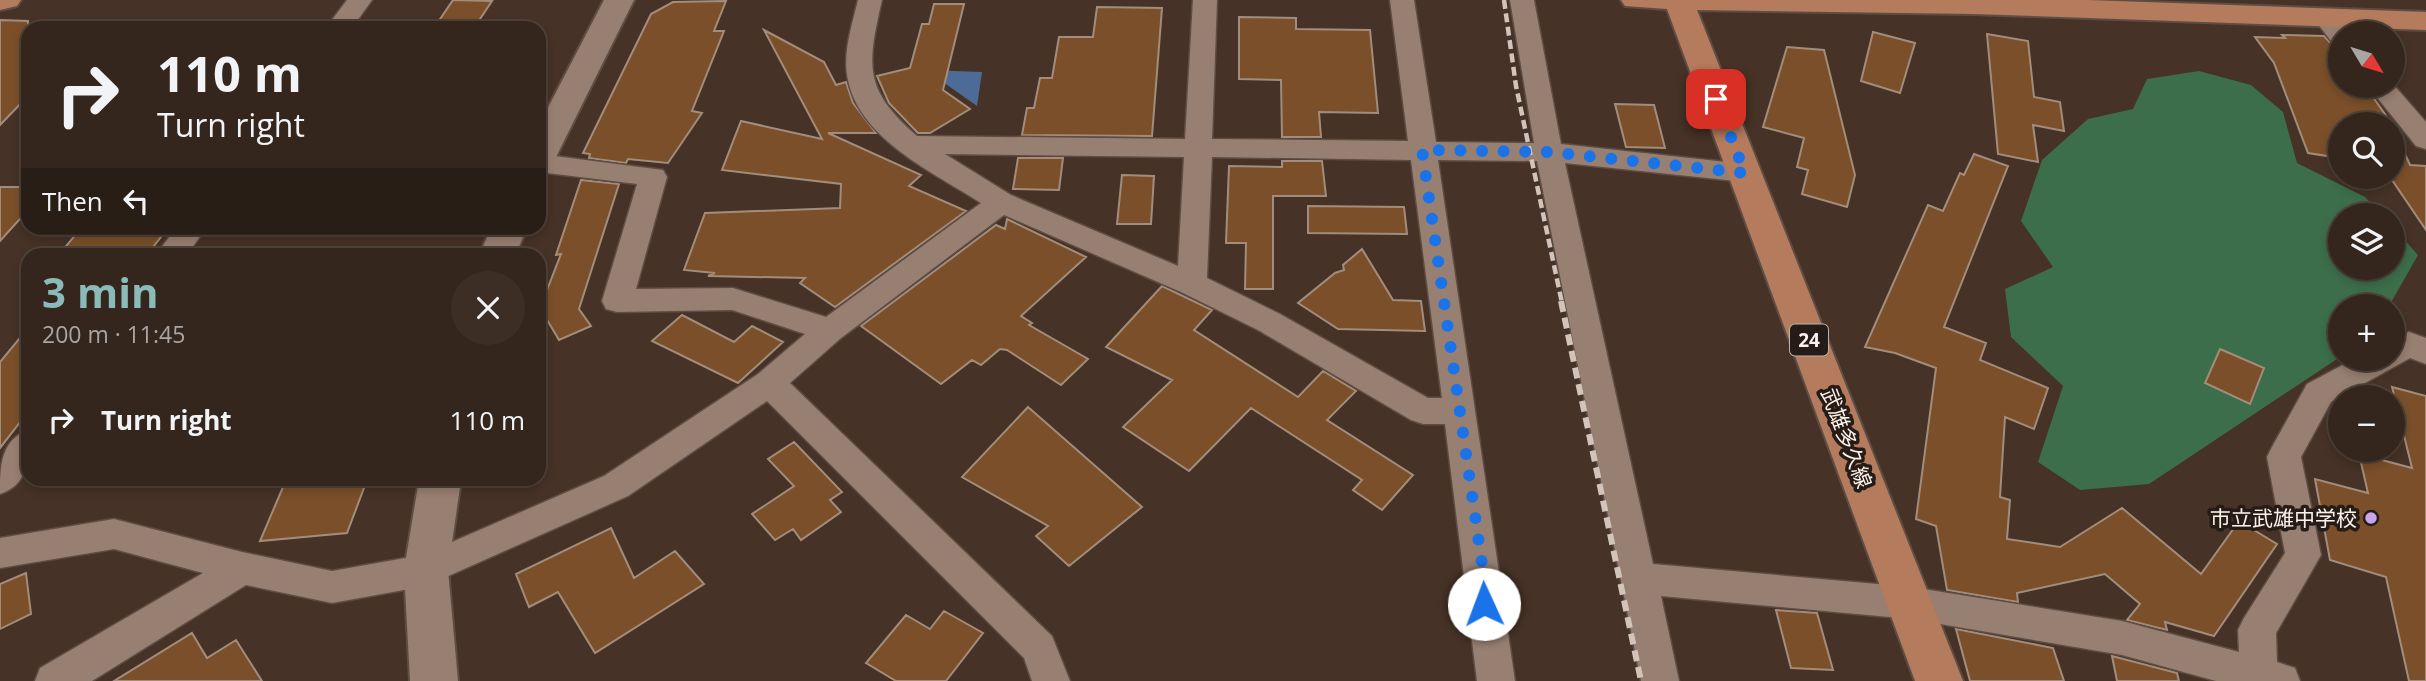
<!DOCTYPE html>
<html lang="en">
<head>
<meta charset="utf-8">
<style>
	:root { --surface:#34261c; --page:#3c2e25; --text:#f1f3f6; --muted:#a9a5a3; --line:#4e433b; --accent:#8bbbb9 }
	body { margin:0; font-family:"Open Sans","Noto Sans JP",sans-serif; background:var(--page); color:var(--text); height:100vh; display:flex; flex-direction:column; font-size:26px; white-space:nowrap }
	* { box-sizing:border-box; margin:0 }
	p { font-size:23px; color:var(--muted) }
	.icon { flex:none; width:38px; height:38px; fill:none; stroke:currentColor; stroke-width:2; stroke-linecap:round; stroke-linejoin:round }
	.map { position:relative; flex:1; overflow:hidden }
	.sheet { position:absolute; left:21px; top:248px; width:525px; height:238px; display:flex; flex-direction:column; background:var(--surface); border-radius:21px; box-shadow:0 4px 10px #0003,0 0 0 2px var(--line) }
	.sheet>* { flex:none }
	.guide { position:absolute; left:21px; top:21px; width:525px; height:214px; border-radius:21px; box-shadow:0 4px 10px #0003,0 0 0 2px var(--line); background:#34261c; color:var(--text); overflow:hidden }
	.needle { width:46px; rotate:128deg }
	.buttons { position:absolute; left:2328px; top:21px; display:grid; gap:14px }
	.buttons a { display:grid; place-items:center; width:77px; height:77px; border-radius:50%; background:var(--surface); box-shadow:0 4px 10px #0003,0 0 0 2px var(--line); font-size:35px }
	.pin { position:absolute; display:grid; place-items:center; width:60px; height:60px; color:#fff; margin:-30px; border-radius:14px; box-shadow:0 4px 10px #0006 }
	.me { position:absolute; width:77px; margin:-38px; rotate:358deg; stroke-linejoin:round; filter:drop-shadow(0 0 5px #0008) }
	.turn { display:flex; align-items:center; gap:24px; height:147px; padding:0 21px; font-size:32px }
	.turn .icon { width:91px; height:91px; stroke-width:2.5 }
	.turn b { display:block; font-size:49px; line-height:60px }
	.then { display:flex; align-items:center; height:66px; padding:0 21px; background:#0003; gap:14px; font-size:26px }
	.round { display:grid; place-items:center; flex:none; width:74px; height:74px; border-radius:37px; background:var(--page) }
	.head { display:flex; align-items:center; justify-content:space-between; height:119px; padding:0 21px }
	h1 { font-size:42px; font-weight:700; line-height:52px; color:var(--accent) }
	ul { padding:0; list-style:none }
	li { display:flex; align-items:center; gap:21px; height:105px; padding:0 21px }
	li div { flex:1 }
	li b { display:block; font-size:26px }
	li em { font-style:normal }
	.map>svg:first-child { display:block }
	.forest { fill:#3c6e4b }
	.water { fill:#4d6b97 }
	.building { fill:#7a4f29; stroke:#a28d7c; stroke-width:2 }
	.lines { fill:none; stroke-linecap:round; stroke-linejoin:round }
	.street-casing { stroke:#5e4d44; stroke-width:3 }
	.secondary-casing { stroke:#5e4d44; stroke-width:4 }
	.primary-casing { stroke:#5e4d44; stroke-width:4 }
	.street { fill:#977f71; fill-rule:evenodd }
	.secondary { fill:#977f71; fill-rule:evenodd }
	.primary { fill:#b47b5d; fill-rule:evenodd }
	.rail-far1 { stroke:#d2c3bb; stroke-width:4.5; stroke-dasharray:9 4.5; stroke-linecap:butt }
	.rail { stroke:#d2c3bb; stroke-width:6; stroke-dasharray:11 6; stroke-linecap:butt }
	.route { stroke:#1a73e8; stroke-width:12; stroke-dasharray:0 21.6 }
	.poi-dot { fill:#c9a5ee; stroke:#261c17; stroke-width:2.5 }
	.labels { text-anchor:middle; dominant-baseline:central; stroke-width:7; stroke-linejoin:round; paint-order:stroke }
	.shield { fill:#261c17; stroke:#bdb1ab; stroke-width:2 }
	.shield-label { font-size:19px; font-weight:bold; fill:#fef1ea }
	.street-label { font-size:21px; fill:#fef1ea; stroke:#261c17 }
	.poi-label { font-size:21px; fill:#fef1ea; stroke:#261c17; text-anchor:end }
</style>
</head>
<body>
<div class="map">
<svg width="2426" height="681" viewBox="0 0 2426 681">
	<rect width="100%" height="100%" fill="#463226"/>
	<path class="forest" d="M 2199,71 L 2251,85 L 2283,112 L 2297,163 L 2365,197 L 2382,215 L 2340,215 L 2340,268 L 2392,268 L 2392,226 L 2418,255 L 2389,306 L 2340,306 L 2340,357 L 2149,484 L 2080,490 L 2038,462 L 2063,386 L 2011,337 L 2005,289 L 2053,267 L 2021,221 L 2042,160 L 2088,119 L 2133,109 L 2147,79 Z"/>
	<path class="water" d="M 926,70 L 982,72 L 977,106 Z"/>
	<path class="building" d="M 453,0 L 492,1 L 474,28 L 434,28 Z
		M 726,1 L 714,31 L 724,31 L 692,111 L 702,113 L 668,163 L 628,159 L 626,163 L 589,158 L 590,154 L 583,153 L 651,14 L 673,2 Z
		M 934,4 L 964,4 L 943,90 L 970,109 L 930,133 L 918,133 L 889,103 L 877,76 L 910,68 L 922,24 L 929,24 Z
		M 1097,7 L 1162,8 L 1152,136 L 1022,135 L 1027,108 L 1034,108 L 1040,78 L 1052,78 L 1059,37 L 1093,37 Z
		M 1239,17 L 1296,18 L 1296,29 L 1370,30 L 1378,113 L 1319,112 L 1321,137 L 1282,137 L 1281,80 L 1239,79 Z
		M 0,20 L 28,21 L 28,96 L 0,125 Z
		M 764,30 L 824,62 L 836,85 L 846,82 L 853,103 L 876,133 L 828,133 L 921,175 L 909,186 L 966,211 L 835,307 L 800,283 L 805,278 L 708,276 L 715,273 L 684,270 L 705,213 L 840,208 L 841,184 L 722,170 L 741,121 L 822,139 Z
		M 1873,32 L 1915,43 L 1900,93 L 1861,81 Z
		M 1987,34 L 2028,41 L 2034,97 L 2060,102 L 2064,131 L 2033,125 L 2038,162 L 1998,154 Z
		M 2282,35 L 2324,36 L 2340,53 L 2340,86 L 2365,86 L 2392,124 L 2340,124 L 2340,158 L 2308,153 L 2274,63 L 2255,37 L 2285,38 Z
		M 1787,47 L 1824,50 L 1855,175 L 1847,207 L 1802,194 L 1808,170 L 1797,167 L 1804,138 L 1763,127 Z
		M 1615,104 L 1654,105 L 1665,148 L 1626,147 Z
		M 2392,125 L 2410,165 L 2426,166 L 2426,230 L 2390,177 L 2392,177 Z
		M 1974,154 L 2008,166 L 1944,327 L 1986,343 L 1980,360 L 2048,388 L 2034,429 L 2005,417 L 2000,497 L 2010,500 L 2007,539 L 2060,547 L 2122,508 L 2201,574 L 2239,521 L 2277,544 L 2214,636 L 2165,622 L 2167,630 L 2127,620 L 2140,604 L 2105,574 L 2017,593 L 2018,602 L 1947,590 L 1936,526 L 1916,519 L 1936,368 L 1895,353 L 1865,347 L 1928,205 L 1943,211 L 1960,173 L 1964,175 Z
		M 1018,158 L 1063,158 L 1059,190 L 1013,189 Z
		M 1282,161 L 1322,161 L 1326,196 L 1273,196 L 1273,289 L 1245,289 L 1246,243 L 1226,243 L 1229,166 L 1282,167 Z
		M 1122,175 L 1154,176 L 1151,224 L 1117,224 Z
		M 581,180 L 619,184 L 579,309 L 591,326 L 559,340 L 540,308 L 561,254 L 556,255 Z
		M 0,187 L 28,187 L 28,210 L 0,241 Z
		M 1308,206 L 1404,207 L 1407,234 L 1308,233 Z
		M 1007,219 L 1086,257 L 1021,316 L 1032,323 L 1029,325 L 1088,359 L 1061,385 L 1007,350 L 1000,349 L 981,365 L 972,360 L 941,384 L 861,326 L 996,225 L 1005,229 Z
		M 81,228 L 168,228 L 146,256 L 58,256 Z
		M 1362,249 L 1393,300 L 1421,301 L 1425,331 L 1338,329 L 1298,303 L 1335,273 L 1344,270 L 1343,265 Z
		M 1162,286 L 1212,310 L 1194,330 L 1298,397 L 1323,371 L 1356,391 L 1327,420 L 1413,475 L 1382,510 L 1353,490 L 1362,480 L 1251,408 L 1189,471 L 1123,427 L 1172,380 L 1106,347 Z
		M 682,315 L 734,342 L 752,326 L 783,342 L 738,383 L 652,341 Z
		M 28,328 L 28,412 L 0,448 L 0,362 Z
		M 2220,349 L 2264,368 L 2250,404 L 2205,383 Z
		M 2392,387 L 2426,396 L 2426,681 L 2409,681 L 2386,577 L 2330,560 L 2315,479 L 2368,493 L 2359,454 L 2412,468 Z
		M 1028,407 L 1142,507 L 1069,566 L 1036,536 L 1048,526 L 962,477 Z
		M 794,442 L 842,492 L 830,500 L 841,512 L 801,540 L 793,529 L 775,540 L 752,514 L 794,486 L 768,459 Z
		M 286,480 L 367,480 L 347,533 L 260,541 Z
		M 611,528 L 634,578 L 675,551 L 704,584 L 595,653 L 558,592 L 529,607 L 516,574 Z
		M 26,573 L 31,614 L 0,629 L 0,584 Z
		M 1776,610 L 1817,613 L 1833,670 L 1791,668 Z
		M 944,611 L 983,633 L 946,681 L 896,681 L 866,663 L 906,615 L 930,629 Z
		M 1956,629 L 2053,648 L 2064,681 L 1970,681 Z
		M 192,633 L 207,658 L 236,640 L 262,681 L 114,681 Z
		M 2112,656 L 2177,673 L 2179,681 L 2117,681 Z"/>
	<g class="lines">
		<defs>
			<path id="street" d="M 347,0 L 372,0 L 352,28 L 326,28 Z
				M 858,0 L 882,0 C 867,66 863,89 917,136 L 1185,139 L 1193,0 L 1217,0 L 1212,139 L 1408,141 L 1390,0 L 1414,0 L 1436,142 L 1534,143 L 1510,0 L 1534,0 L 1561,144 L 1745,164 L 1755,166 L 1759,173 L 1755,180 L 1745,182 L 1565,163 L 1653,564 L 1911,587 L 2122,621 L 2239,652 L 2238,630 L 2244,618 L 2285,553 L 2267,457 L 2272,447 L 2307,384 L 2354,359 L 2392,359 L 2392,338 L 2409,332 L 2426,338 L 2426,364 L 2410,358 L 2331,402 L 2301,457 L 2321,555 L 2276,633 L 2277,662 L 2295,668 L 2300,681 L 2216,681 L 2122,655 L 1911,619 L 1661,596 L 1679,681 L 1641,681 L 1537,161 L 1438,160 L 1515,681 L 1477,681 L 1445,424 L 1423,424 L 1411,420 L 1258,330 L 1181,292 L 1004,215 L 841,338 L 790,383 L 1052,636 L 1070,681 L 1032,681 L 1024,658 L 767,401 L 628,496 L 426,586 L 332,603 L 246,585 L 92,681 L 35,681 L 40,668 L 203,573 L 114,549 L 0,568 L 0,538 L 114,519 L 242,552 L 332,571 L 422,555 L 604,476 L 758,374 L 805,334 L 732,310 L 617,312 L 606,309 L 602,301 L 637,184 L 539,172 L 539,154 L 663,170 L 667,177 L 636,289 L 733,288 L 826,317 L 981,203 C 935,173 860,140 848,80 C 842,54 852,25 858,0 ZM 945,154 L 1184,157 L 1178,266 L 1011,195 ZM 1212,157 L 1411,160 L 1442,398 L 1428,398 L 1280,314 L 1207,278 Z
				M 2324,9 L 2333,11 L 2351,33 L 2340,33 L 2340,44 L 2331,41 L 2312,16 L 2315,11 Z
				M 2392,83 L 2426,122 L 2426,149 L 2416,146 L 2368,86 L 2392,86 Z
				M 176,228 L 206,228 L 186,256 L 155,256 Z
				M 28,430 C 28,458 30,484 0,494 C 0,467 0,441 28,430 Z"/>
			<path id="secondary" d="M 604,0 L 634,0 L 556,157 L 551,165 L 539,168 L 539,125 Z
				M 491,228 L 527,228 L 515,256 L 479,256 Z
				M 419,480 L 461,480 L 448,570 L 458,681 L 410,681 L 404,570 Z"/>
			<path id="primary" d="M 0,0 L 21,0 L 17,6 L 0,10 Z
				M 1621,0 L 2088,0 L 2426,12 L 2426,30 L 1974,14 L 1697,10 L 1963,681 L 1915,681 L 1667,9 L 1625,6 Z"/>
		</defs>
		<use href="#street" class="street-casing"/>
		<use href="#secondary" class="secondary-casing"/>
		<use href="#primary" class="primary-casing"/>
		<use href="#street" class="street"/>
		<use href="#secondary" class="secondary"/>
		<use href="#primary" class="primary"/>
		<path class="rail-far1" d="M 1504,0 L 1516,86 L 1562,303"/>
		<path class="rail" d="M 1561,301 L 1641,681"/>
	</g>
	<g class="lines">
		<path class="route" d="M 1484,604 L 1482,564 L 1422,150 L 1549,152 L 1745,173 L 1716,99"/>
	</g>
	<circle class="poi-dot" cx="2371" cy="518" r="7"/>
	<g class="labels">
		<rect class="shield" x="1790" y="324.5" width="38" height="31" rx="5"/>
		<g class="shield-label">
			<text x="1809" y="340">24</text>
		</g>
		<g class="street-label">
			<text transform="translate(1847 438) rotate(69)">武雄多久線</text>
		</g>
		<g class="poi-label">
			<text x="2357" y="518">市立武雄中学校</text>
		</g>
	</g>
</svg>
<div class="buttons">
<a><svg class="needle" viewBox="-14 -14 28 28"><path d="M0-13l5 13h-10z" fill="#e53935"/><path d="M0 13l5-13h-10z" fill="#a9a5a3"/></svg></a>
<a><svg class="icon" aria-label="search" viewBox="0 0 24 24"><circle cx="10" cy="10" r="6"/><path d="M15 15l6 6"/></svg></a>
<a><svg class="icon" aria-label="layers" viewBox="0 0 24 24"><path d="M12 4l9 5-9 5-9-5zM3 14l9 5 9-5"/></svg></a>
<a>+</a>
<a>−</a>
</div>
<div class="pin" style="left:1716px;top:99px;background:#d93025"><svg class="icon" aria-label="arrive" viewBox="0 0 24 24"><path d="M6 21V4h12l-3 4 3 4H6"/></svg></div>
<svg class="me" style="left:1484px;top:604px" viewBox="-20 -20 40 40"><circle r="19" fill="#fff"/><path d="M0-13L10 11 0 6-10 11z" fill="#1a73e8"/></svg>
<div class="guide">
<div class="turn"><svg class="icon" aria-label="right" viewBox="0 0 24 24"><path d="M7 20v-9h11M14 6l5 5-5 5"/></svg><div><b>110 m</b>Turn right</div></div>
<div class="then">Then<svg class="icon" aria-label="left" viewBox="0 0 24 24"><path d="M17 20v-9H6M10 6l-5 5 5 5"/></svg></div>
</div>
<section class="sheet">
<div class="head"><div><h1>3 min</h1><p>200 m · 11:45</p></div><a class="round"><svg class="icon" aria-label="close" viewBox="0 0 24 24"><path d="M6 6l12 12M18 6L6 18"/></svg></a></div>
<ul>
<li><svg class="icon" aria-label="right" viewBox="0 0 24 24"><path d="M7 20v-9h11M14 6l5 5-5 5"/></svg><div><b>Turn right</b></div><em>110 m</em></li>
</ul>
</section>
</div>
</body>
</html>
